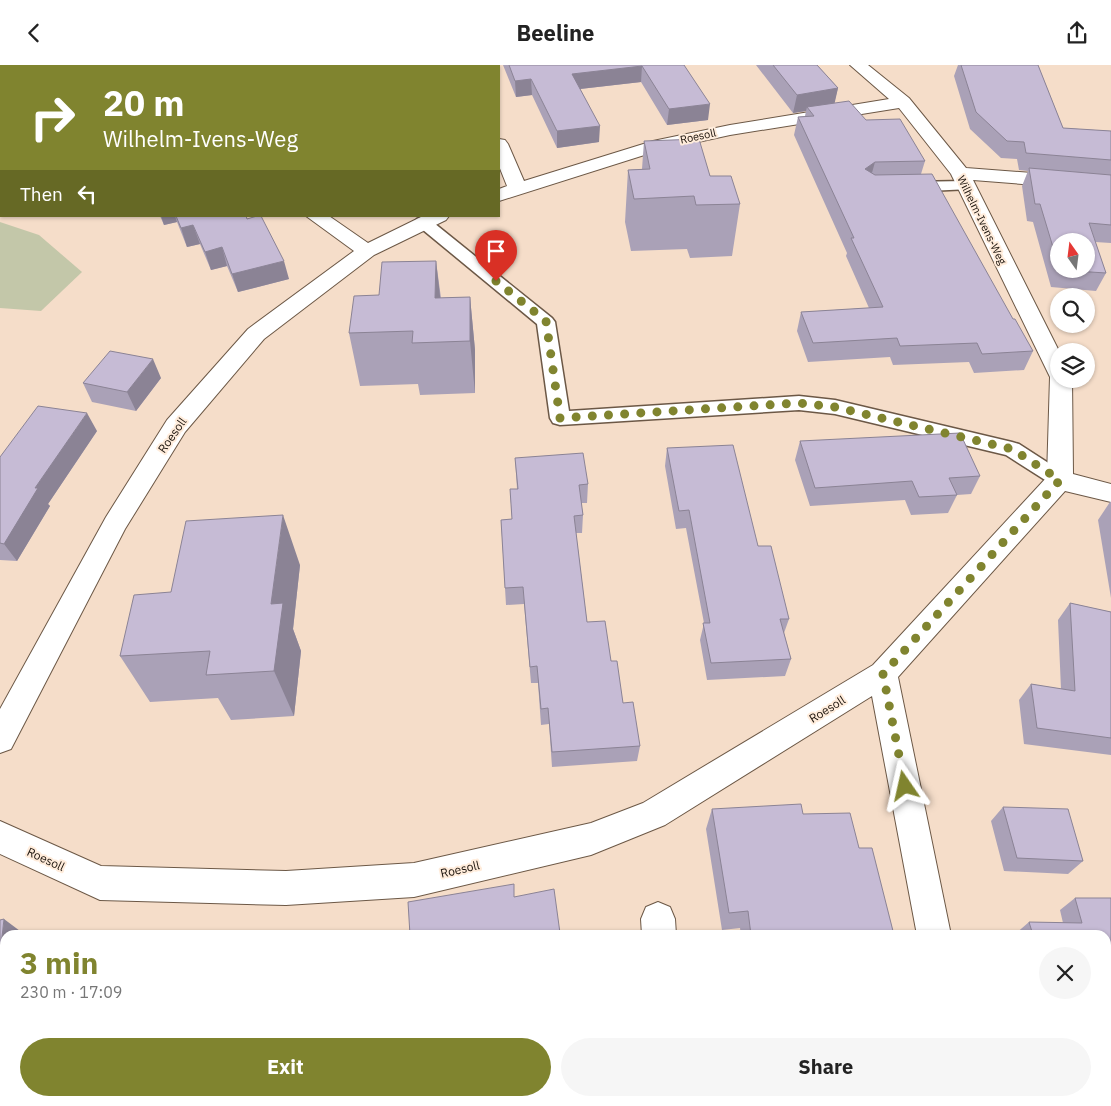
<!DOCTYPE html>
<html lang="en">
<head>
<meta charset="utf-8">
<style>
	:root { --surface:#fff; --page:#f6f6f6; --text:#222; --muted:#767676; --accent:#80842f }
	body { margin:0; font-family:"IBM Plex Sans",sans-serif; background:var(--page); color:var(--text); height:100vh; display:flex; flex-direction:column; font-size:19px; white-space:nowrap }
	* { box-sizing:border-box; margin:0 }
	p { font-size:16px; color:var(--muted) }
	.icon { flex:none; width:28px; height:28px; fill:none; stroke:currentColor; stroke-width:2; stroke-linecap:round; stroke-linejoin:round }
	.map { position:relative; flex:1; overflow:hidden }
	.side { position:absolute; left:0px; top:865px; width:1111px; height:176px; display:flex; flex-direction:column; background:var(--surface); border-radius:15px 15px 0 0; box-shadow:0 1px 4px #0004 }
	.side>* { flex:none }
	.banner { position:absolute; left:0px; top:0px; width:500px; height:152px; box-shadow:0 1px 4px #0004; background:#80842f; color:#fff; overflow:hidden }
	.needle { width:32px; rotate:346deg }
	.controls { position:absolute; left:1050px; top:168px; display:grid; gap:10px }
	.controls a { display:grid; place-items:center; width:45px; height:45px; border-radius:50%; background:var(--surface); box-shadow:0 1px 4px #0004; font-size:25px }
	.pin { position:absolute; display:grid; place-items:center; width:42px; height:42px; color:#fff; margin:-51px -21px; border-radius:50% 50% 50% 0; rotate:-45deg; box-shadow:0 0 5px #0007 }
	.pin .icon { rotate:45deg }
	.me { position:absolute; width:55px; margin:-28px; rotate:349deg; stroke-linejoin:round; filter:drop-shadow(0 0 4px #0008) }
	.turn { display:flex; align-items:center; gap:18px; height:105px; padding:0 20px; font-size:22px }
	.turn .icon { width:65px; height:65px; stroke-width:2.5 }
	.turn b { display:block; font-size:35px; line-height:42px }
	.then { display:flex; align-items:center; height:48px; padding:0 20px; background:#0003; gap:10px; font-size:19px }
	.round { display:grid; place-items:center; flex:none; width:52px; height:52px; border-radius:26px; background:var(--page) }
	.summary { display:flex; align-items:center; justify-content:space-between; height:85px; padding:0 20px }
	h1 { font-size:30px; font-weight:800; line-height:38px; color:var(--accent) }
	.primary-button { display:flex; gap:10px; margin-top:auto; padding:10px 20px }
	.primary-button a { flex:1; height:58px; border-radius:30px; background:var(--accent); color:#fff; font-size:20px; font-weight:800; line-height:58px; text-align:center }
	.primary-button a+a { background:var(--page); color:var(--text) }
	header { display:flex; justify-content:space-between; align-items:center; height:65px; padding:0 20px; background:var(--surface); font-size:22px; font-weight:800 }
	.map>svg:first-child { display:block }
	.green { fill:#c3c7a9 }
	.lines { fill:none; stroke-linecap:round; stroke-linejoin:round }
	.service-casing { stroke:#6c5846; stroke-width:3 }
	.minor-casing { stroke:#6c5846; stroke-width:2 }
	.service { fill:#fff; fill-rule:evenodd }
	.minor { fill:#fff; fill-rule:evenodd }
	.wall { fill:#aaa1b7; fill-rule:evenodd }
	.shaded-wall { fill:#8b8395 }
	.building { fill:#c6bbd5; stroke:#8b8395 }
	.route { stroke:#80842f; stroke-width:9; stroke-dasharray:0 16.2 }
	.labels { text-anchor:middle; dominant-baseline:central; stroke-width:4; stroke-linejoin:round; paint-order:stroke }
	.far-street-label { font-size:11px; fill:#1a120b; stroke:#ffecdb }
	.street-label { font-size:12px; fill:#1a120b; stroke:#ffecdb }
</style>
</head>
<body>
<header><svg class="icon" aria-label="back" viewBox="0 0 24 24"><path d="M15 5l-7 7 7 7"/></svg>Beeline<svg class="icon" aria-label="share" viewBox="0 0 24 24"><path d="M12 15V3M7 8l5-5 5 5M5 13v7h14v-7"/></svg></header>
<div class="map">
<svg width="1111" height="1041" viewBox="0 0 1111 1041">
	<rect width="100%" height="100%" fill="#f5ddc9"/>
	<path class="green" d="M 0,157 L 39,170 L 82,207 L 41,246 L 0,243 Z"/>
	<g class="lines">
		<defs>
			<path id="service" d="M 965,116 L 973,121 L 970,124 L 908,127 L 900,122 L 908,117 Z
				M 423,152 L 429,154 L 552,253 L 555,257 L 569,346 L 799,331 L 835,335 L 1012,377 L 1019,379 L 1067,410 L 1070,415 L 1067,420 L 1060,423 L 1053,420 L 1006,390 L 835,349 L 799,345 L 560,360 L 553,358 L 550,353 L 537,259 L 417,160 L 415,157 L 417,154 Z"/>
			<path id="minor" d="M 850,0 L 868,0 L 909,33 L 966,103 L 1111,114 L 1111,126 L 973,115 L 1059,286 L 1059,314 L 1072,314 L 1073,409 L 1111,419 L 1111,437 L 1065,426 L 898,612 L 951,870 L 917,870 L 872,631 L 665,760 L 591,790 L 414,832 L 286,840 L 100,835 L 0,789 L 0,756 L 101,801 L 286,806 L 414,798 L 591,758 L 643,738 L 873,600 L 1047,412 L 1050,312 L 951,109 L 899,43 L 730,70 L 657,86 L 499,136 L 499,124 L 507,121 L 499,101 L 499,74 L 505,75 L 508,79 L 524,116 L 653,76 L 730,60 L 889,34 Z
				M 0,53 L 1,53 L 1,63 L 0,63 Z
				M 306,151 L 329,151 L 368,178 L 423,151 L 449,151 L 446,155 L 374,190 L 264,274 L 185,367 L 125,464 L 11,684 L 0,688 L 0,644 L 106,452 L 167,355 L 248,264 L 354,186 Z
				M 658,837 L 670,842 L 675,854 L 676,870 L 642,870 L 641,854 L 646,842 Z
				M 649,1036 L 687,1036 L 688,1041 L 650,1041 Z
				M 947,1036 L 985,1036 L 986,1041 L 948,1041 Z"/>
		</defs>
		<use href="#service" class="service-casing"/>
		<use href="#minor" class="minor-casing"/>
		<use href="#service" class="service"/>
		<use href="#minor" class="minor"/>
	</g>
	<path class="wall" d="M 232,0 L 316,0 L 316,1 L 232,1 Z
		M 503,0 L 684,0 L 708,55 L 667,60 L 641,17 L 580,24 L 599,77 L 557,83 L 532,30 L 516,32 Z
		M 756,0 L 817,0 L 838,23 L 834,38 L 866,55 L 925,96 L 921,109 L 1033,286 L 1024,305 L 974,308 L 969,297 L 893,300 L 890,292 L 808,297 L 797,266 L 801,247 L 869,243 L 846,191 L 847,188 L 794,70 L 798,52 L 805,51 L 806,46 L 793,48 Z
		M 958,0 L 1038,0 L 1063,63 L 1111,66 L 1111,178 L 1095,177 L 1106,208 L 1096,226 L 1051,222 L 1033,157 L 1027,156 L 1022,121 L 1028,106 L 1019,105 L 1017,94 L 1001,93 L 970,64 L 954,11 ZM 1059,176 L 1086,204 L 1059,204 Z
		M 644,76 L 710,111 L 740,139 L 732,191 L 690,193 L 687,184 L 631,186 L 625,157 L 628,105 L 642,104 Z
		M 160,151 L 246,151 L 289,214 L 238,227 L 227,201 L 211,205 L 200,179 L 187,182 L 177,157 L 164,160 Z
		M 436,196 L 441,233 L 470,232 L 475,285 L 475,328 L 420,330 L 418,319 L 360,321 L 349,268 L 379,230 Z
		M 161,313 L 136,346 L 92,337 L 83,318 Z
		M 97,366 L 48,439 L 50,441 L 17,496 L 0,495 L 0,392 Z
		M 800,376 L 980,411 L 971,429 L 957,430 L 948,448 L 911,450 L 905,435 L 810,441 L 795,395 Z
		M 667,383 L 758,481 L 789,554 L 784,568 L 791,594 L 785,611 L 707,615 L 700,575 L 704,558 L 686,463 L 676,464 L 665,401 Z
		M 515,393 L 588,419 L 587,438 L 581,438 L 583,450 L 582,468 L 576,468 L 587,557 L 611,596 L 623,638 L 640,681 L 637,696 L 552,702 L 549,659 L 541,660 L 538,618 L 531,618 L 524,539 L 506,540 L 501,455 L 512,454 L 510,424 L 517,424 Z
		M 1110,437 L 1111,437 L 1111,533 L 1098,455 Z
		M 300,500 L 293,564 L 301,586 L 294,651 L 231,655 L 218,633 L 150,637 L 120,591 L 171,527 Z
		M 1070,538 L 1111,547 L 1111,690 L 1024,679 L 1019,635 L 1031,619 L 1061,624 L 1058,555 Z
		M 1003,742 L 1083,796 L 1068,809 L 1004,806 L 991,756 Z
		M 712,744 L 803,749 L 859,783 L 894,870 L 741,870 L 740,863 L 722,865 L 706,764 Z
		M 1075,833 L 1111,833 L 1111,927 L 1106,927 L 1106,870 L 1015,870 L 1015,869 L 1029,857 L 1063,858 L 1060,845 Z
		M 733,1036 L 917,1036 L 918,1041 L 733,1041 Z
		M 1062,1036 L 1106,1036 L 1111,1041 L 1063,1041 Z"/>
	<path class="shaded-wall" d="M 81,0 L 101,0 L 93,1 L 81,1 Z
		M 417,0 L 445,0 L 445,1 L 417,1 Z
		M 642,1 L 641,17 L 571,25 L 572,9 Z
		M 531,14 L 532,30 L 516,32 L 515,16 Z
		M 838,23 L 834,41 L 807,42 L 806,46 L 793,48 L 797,30 Z
		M 710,39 L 708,55 L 667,60 L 669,44 Z
		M 600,61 L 599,77 L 557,83 L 557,66 Z
		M 875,97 L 870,115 L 865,104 Z
		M 161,151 L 175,151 L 177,157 L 164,160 Z
		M 193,160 L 200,179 L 187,182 L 181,163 Z
		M 222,182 L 227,201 L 211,205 L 205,187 Z
		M 284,196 L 289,214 L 238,227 L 232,209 Z
		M 436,196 L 442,248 L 435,233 Z
		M 470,232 L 475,285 L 475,328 L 470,276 Z
		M 153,294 L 161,313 L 136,346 L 127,327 Z
		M 87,348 L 97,366 L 48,439 L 50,441 L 17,496 L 4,479 L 35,423 Z
		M 283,450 L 300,500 L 293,564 L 301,586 L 294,651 L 274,606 L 271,539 Z
		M 4,854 L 20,866 L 20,870 L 5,870 L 5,925 L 0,926 L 0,890 Z
		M 158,1036 L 172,1036 L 171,1041 L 158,1041 Z"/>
	<path class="building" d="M 232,0 L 283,0 L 283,1 L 232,1 Z
		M 368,0 L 417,0 L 418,1 L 368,1 Z
		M 509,0 L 684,0 L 710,39 L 669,44 L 642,1 L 572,9 L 600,61 L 557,66 L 531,14 L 515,16 Z
		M 773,0 L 817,0 L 838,23 L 797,30 Z
		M 961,0 L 1038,0 L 1063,63 L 1111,66 L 1111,95 L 1026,88 L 1024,77 L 1007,76 L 976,47 Z
		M 849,36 L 866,55 L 900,54 L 925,96 L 875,97 L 865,104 L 875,110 L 932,109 L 1013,254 L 1015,254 L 1033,286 L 982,289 L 977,278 L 900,281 L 897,273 L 813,278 L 801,247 L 883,242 L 851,173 L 854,173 L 798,52 L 814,51 L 807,42 Z
		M 699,74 L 710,111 L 731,111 L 740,139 L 696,140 L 694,131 L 634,134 L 628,105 L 650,104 L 644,76 Z
		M 1029,103 L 1111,110 L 1111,160 L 1089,158 L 1106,208 L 1060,205 L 1059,204 L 1086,204 L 1086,176 L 1059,176 L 1059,202 L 1040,139 L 1035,139 Z
		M 176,151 L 246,151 L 247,154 L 257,151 L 261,151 L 284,196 L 232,209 L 222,182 L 205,187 L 193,160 L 181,163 Z
		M 436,196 L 435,233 L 470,232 L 470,276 L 412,278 L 413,266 L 349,268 L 354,231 L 379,230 L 382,197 Z
		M 110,286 L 153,294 L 127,327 L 83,318 Z
		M 38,341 L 87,348 L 35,423 L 38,423 L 4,479 L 0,478 L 0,392 Z
		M 960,368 L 980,411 L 949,413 L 957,430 L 919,432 L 912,416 L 815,423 L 800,376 Z
		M 733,380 L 758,481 L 771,481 L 789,554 L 780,554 L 791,594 L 711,598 L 703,558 L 710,558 L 689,445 L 679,446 L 667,383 Z
		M 583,388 L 588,419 L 579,420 L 583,450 L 574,451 L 587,557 L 605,556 L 611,596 L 617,596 L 623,638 L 633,637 L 640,681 L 552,687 L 548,643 L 541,644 L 537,601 L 530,602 L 523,522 L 505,523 L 501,455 L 512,454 L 510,424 L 518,424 L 515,393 Z
		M 283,450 L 271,539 L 283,538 L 274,606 L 206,610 L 210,586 L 120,591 L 134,530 L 171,527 L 186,456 Z
		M 1070,538 L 1111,547 L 1111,673 L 1037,663 L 1031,619 L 1075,626 Z
		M 801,739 L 803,749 L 850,748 L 859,783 L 872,783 L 894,870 L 751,870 L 748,846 L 729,848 L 712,744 Z
		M 1003,742 L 1068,744 L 1083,796 L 1017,793 Z
		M 514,819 L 514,832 L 554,824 L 560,868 L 571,866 L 572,870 L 410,870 L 408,837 Z
		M 1075,833 L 1111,833 L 1111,917 L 1106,916 L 1106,870 L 1033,870 L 1029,857 L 1082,858 Z
		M 4,854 L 0,890 L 0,855 Z
		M 1106,994 L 1111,994 L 1111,1041 L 1082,1041 L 1081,1036 L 1106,1036 Z
		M 74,1036 L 158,1036 L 158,1041 L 74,1041 Z
		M 742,1036 L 917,1036 L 918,1041 L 743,1041 Z"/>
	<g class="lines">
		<path class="route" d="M 496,216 L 546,256 L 560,353 L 799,338 L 835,342 L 1012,384 L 1060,415 L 883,609 L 905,721"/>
	</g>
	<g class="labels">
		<g class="far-street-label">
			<text transform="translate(698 71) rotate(-12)">Roesoll</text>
			<text transform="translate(982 155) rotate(64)">Wilhelm-Ivens-Weg</text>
		</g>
		<g class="street-label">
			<text transform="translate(172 370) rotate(-55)">Roesoll</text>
			<text transform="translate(827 644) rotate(-32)">Roesoll</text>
			<text transform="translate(46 794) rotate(25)">Roesoll</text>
			<text transform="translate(460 804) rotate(-13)">Roesoll</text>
		</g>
	</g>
</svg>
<div class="controls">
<a><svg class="needle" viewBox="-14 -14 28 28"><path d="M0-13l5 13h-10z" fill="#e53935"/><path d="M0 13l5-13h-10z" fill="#767676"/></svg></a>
<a><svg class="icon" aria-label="search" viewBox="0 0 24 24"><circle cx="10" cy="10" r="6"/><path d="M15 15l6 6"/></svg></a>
<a><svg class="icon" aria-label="layers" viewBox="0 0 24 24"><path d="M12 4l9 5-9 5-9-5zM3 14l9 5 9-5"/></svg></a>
</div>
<div class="pin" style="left:496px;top:216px;background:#d93025"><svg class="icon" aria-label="arrive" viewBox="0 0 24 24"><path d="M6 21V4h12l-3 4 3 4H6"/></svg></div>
<svg class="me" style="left:905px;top:721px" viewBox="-20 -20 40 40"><path d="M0-17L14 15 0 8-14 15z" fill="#80842f" stroke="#fff" stroke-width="4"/></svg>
<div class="banner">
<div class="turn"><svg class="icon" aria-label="right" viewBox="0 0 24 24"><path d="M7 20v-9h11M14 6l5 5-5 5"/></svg><div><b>20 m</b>Wilhelm-Ivens-Weg</div></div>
<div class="then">Then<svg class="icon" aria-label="left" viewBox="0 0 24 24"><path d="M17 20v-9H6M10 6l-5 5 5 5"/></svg></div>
</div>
<section class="side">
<div class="summary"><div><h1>3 min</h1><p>230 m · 17:09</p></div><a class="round"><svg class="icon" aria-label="close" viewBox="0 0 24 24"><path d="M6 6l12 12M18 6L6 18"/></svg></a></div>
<div class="primary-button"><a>Exit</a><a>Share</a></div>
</section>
</div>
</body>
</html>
